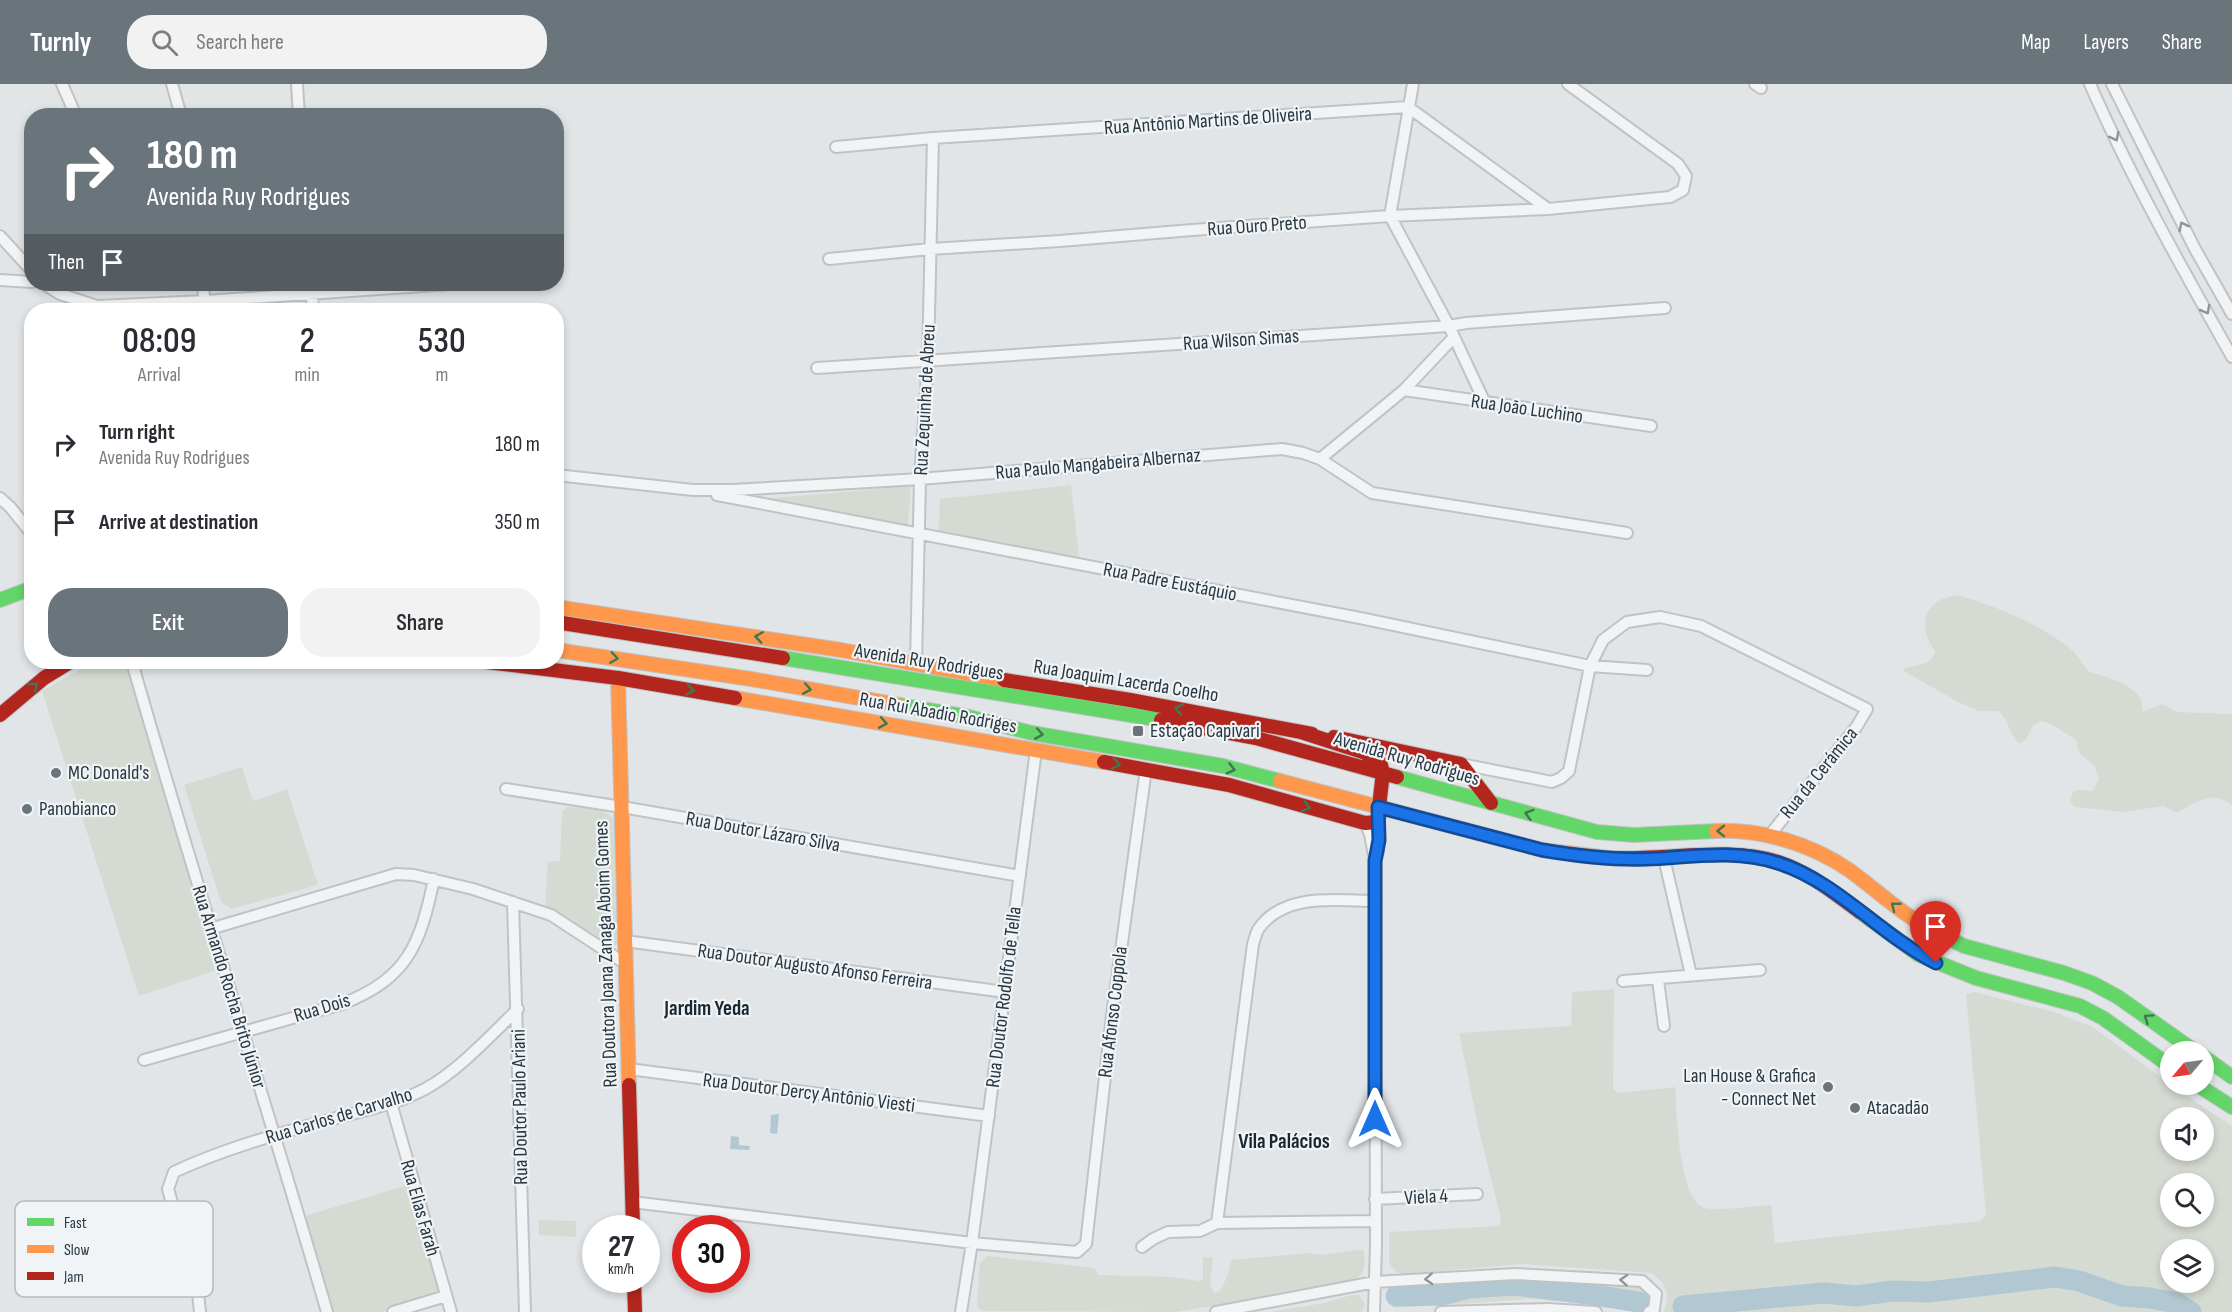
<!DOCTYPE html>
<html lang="en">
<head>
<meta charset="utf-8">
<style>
	:root { --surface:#fff; --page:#f2f2f3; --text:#2b2b33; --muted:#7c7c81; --accent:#6a747b }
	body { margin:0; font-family:"Sofia Sans Condensed",sans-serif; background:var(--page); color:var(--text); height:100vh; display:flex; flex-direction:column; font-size:22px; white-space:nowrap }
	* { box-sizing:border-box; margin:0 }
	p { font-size:20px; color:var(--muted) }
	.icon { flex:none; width:33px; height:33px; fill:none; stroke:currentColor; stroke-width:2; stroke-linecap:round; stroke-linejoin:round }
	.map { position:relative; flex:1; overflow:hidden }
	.sheet { position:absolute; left:24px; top:219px; width:540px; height:366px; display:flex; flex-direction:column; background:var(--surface); border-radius:24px; box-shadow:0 3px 9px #0003 }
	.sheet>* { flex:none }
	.guide { position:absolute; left:24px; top:24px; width:540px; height:183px; border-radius:24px; box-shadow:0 3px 9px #0003; background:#6a747b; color:#fff; overflow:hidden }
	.needle { width:39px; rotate:241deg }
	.tools { position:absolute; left:2160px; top:957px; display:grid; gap:12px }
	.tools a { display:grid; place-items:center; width:54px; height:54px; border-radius:50%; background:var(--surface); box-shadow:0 3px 9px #0003; font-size:30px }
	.speed { position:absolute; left:582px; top:1131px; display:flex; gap:12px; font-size:30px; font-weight:700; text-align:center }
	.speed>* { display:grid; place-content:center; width:78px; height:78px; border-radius:50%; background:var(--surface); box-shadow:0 3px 9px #0003; line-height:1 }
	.speed small { font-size:15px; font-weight:400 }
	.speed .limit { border:9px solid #d22; background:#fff; color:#111 }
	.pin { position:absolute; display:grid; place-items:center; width:51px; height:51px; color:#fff; margin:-62px -26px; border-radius:50% 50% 50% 0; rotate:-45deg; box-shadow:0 0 6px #0007 }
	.pin .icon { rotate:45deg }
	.me { position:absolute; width:66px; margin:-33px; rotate:0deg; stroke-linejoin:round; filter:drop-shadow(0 0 4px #0008) }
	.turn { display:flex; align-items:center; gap:21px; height:126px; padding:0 24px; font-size:27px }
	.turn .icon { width:78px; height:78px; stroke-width:2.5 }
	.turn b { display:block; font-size:42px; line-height:51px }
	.then { display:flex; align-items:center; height:57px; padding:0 24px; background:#0003; gap:12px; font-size:22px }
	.eta { display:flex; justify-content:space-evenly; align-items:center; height:102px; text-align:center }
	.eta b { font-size:36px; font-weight:600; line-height:42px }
	.primary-button { display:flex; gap:12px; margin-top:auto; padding:12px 24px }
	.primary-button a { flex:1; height:69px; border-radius:24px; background:var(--accent); color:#fff; font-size:24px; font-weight:600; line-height:69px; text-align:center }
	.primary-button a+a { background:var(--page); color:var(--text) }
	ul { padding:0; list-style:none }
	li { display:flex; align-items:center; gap:18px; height:78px; padding:0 24px }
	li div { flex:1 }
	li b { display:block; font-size:22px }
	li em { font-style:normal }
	header { display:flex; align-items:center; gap:36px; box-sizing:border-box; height:84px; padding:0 30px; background:var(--accent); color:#fff }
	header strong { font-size:28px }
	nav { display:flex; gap:33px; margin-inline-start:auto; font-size:21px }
	.search { width:420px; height:54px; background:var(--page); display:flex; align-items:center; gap:15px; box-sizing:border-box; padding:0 21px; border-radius:24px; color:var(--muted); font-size:22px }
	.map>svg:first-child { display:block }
	.green { fill:#d5dbd2; fill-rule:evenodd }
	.water { fill:#b1c8d2 }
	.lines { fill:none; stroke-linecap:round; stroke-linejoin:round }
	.river { stroke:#b1c8d2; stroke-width:21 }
	.street-casing { stroke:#c0c3c5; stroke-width:14 }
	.fast-casing { stroke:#c0c3c5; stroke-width:16 }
	.slow-casing { stroke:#c0c3c5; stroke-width:16 }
	.jam-casing { stroke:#c0c3c5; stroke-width:16 }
	.street { stroke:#f1f3f4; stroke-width:10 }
	.fast { stroke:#63d668; stroke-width:14 }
	.slow { stroke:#ff974d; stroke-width:14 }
	.jam { stroke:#b3261e; stroke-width:14 }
	.oneway { stroke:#8d959a }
	.oneway2 { stroke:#407751 }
	.route-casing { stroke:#114b97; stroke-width:15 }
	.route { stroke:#1a73e8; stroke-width:10 }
	.poi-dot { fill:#6a747b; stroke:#f0f4f7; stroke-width:2 }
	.labels { text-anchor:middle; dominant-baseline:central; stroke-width:4.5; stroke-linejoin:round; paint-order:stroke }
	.street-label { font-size:20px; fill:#293741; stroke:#f0f4f7 }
	.poi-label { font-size:20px; fill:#293741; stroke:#f0f4f7; text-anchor:start }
	.neighbourhood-label { font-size:21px; font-weight:bold; fill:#1b2831; stroke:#f0f4f7 }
	.key { fill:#f0f4f7; stroke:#b4bbc0; stroke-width:1.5 }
	.key-label { font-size:16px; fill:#293741 }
</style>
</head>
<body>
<header>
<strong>Turnly</strong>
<div class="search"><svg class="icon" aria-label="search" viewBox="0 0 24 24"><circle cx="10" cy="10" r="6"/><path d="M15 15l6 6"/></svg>Search here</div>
<nav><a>Map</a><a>Layers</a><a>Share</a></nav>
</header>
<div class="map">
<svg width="2232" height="1228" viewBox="0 0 2232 1228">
	<rect width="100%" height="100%" fill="#e2e5e7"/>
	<path class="green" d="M 1071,401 L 1080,483 L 938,459 L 940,415 Z
		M 911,402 L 908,441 L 763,415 Z
		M 1957,511 C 1992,520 2049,544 2075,569 C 2080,575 2084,582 2089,588 C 2102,591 2134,601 2140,614 C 2142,618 2142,624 2143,628 L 2162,620 L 2177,628 L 2232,630 L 2232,722 C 2213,704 2195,719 2177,729 L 2164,722 L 2123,728 L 2075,723 L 2070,718 L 2073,708 L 2079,706 L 2092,707 L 2099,695 L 2094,681 L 2079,669 L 2076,656 L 2051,640 L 2041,637 L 2033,642 L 2025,657 L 2019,659 C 2009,650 2009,636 1998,627 L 1979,627 L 1958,618 L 1902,586 C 1914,579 1931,584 1935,567 C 1923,551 1919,530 1938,517 C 1943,514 1951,513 1957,511 Z
		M 105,578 L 132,578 L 223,884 L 139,912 L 42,607 L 84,583 Z
		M 242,683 L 253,717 L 287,705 L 318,801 L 231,825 L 221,818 L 184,701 Z
		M 568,723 C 582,725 610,723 616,739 L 619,859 L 617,861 L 608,861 C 590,844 564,839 545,823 L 548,778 L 560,777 L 562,727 Z
		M 1614,905 L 1613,1005 L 1619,1009 L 1675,1003 C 1677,1027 1678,1118 1706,1124 C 1716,1127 1757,1122 1771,1121 L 1775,1159 L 1980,1137 L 1986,1130 L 1966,910 L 1974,908 L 2051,927 L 2093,943 L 2170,1000 L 2232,1042 L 2232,1228 L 1663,1228 C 1672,1211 1666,1199 1651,1189 L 1522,1180 L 1405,1190 L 1396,1188 L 1389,1179 L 1389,1148 L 1499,1142 L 1501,1135 L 1479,1047 L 1459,949 L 1571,942 L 1572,908 ZM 2170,1034 L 2204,1034 L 2204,1066 L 2170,1066 ZM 2170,1100 L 2204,1100 L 2204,1132 L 2170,1132 ZM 2170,1166 L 2204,1166 L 2204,1198 L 2170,1198 Z
		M 411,1100 L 444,1209 L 382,1228 L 330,1228 L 301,1133 Z
		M 539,1136 L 576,1137 L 576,1153 L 539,1151 Z
		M 1358,1166 L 1364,1166 C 1365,1177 1366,1190 1355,1195 L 1323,1204 L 1175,1228 L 986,1227 L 980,1226 L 977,1221 L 980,1179 L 988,1172 L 1095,1184 L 1098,1191 L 1173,1193 L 1199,1197 L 1203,1196 L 1203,1173 L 1213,1174 L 1210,1200 L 1214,1209 L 1220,1207 L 1228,1191 L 1231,1176 L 1308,1169 L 1321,1171 Z
		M 1496,1197 L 1559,1197 L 1640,1202 L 1645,1213 L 1642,1221 L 1634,1224 L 1532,1215 L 1393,1224 L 1391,1206 Z
		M 1351,1211 L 1359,1211 L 1365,1221 L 1361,1228 L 1270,1228 L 1324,1219 Z"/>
	<path class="water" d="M 779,1030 L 777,1050 L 770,1049 L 771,1031 Z
		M 731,1052 L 739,1053 L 739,1061 L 750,1062 L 749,1066 L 730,1065 Z"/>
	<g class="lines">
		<path class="river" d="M 1396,1212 L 1442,1211 L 1468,1204 L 1515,1201 L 1588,1210 L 1645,1219
			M 1683,1222 L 1824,1209 L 1856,1212 L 1893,1207 L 1929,1208 L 2055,1193 L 2079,1197 L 2122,1212 L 2150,1214 L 2177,1219 L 2191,1228"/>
		<defs>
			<path id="street" d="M 62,0 L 76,32
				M 172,0 L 181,32
				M 297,0 L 299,32
				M 1413,0 L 1390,132 L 1449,242 L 1485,319
				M 1755,0 L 1761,4
				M 2090,0 C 2131,94 2182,184 2232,273
				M 2112,0 L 2195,165 L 2232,230
				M 836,63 L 933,54 L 1408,23 L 1548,125
				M 0,152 L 32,187
				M 829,175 L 930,165 L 1060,157 L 1192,146 L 1390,132 L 1548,125 L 1670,113 L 1683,106 L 1686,92 L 1678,80 L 1568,0
				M 0,196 L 32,198
				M 44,200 L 60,210 L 97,222 L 205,217 L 451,200
				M 203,200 L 205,226
				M 311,200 L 313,226
				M 817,284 L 1449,242 L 1466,239 L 1665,224
				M 1404,306 L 1651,342
				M 1320,375 L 1404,306 L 1454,253
				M 556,391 L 693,406 L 733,406 L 920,395 L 1282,365 L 1303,369 L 1320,375 L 1372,409 L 1627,449
				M 717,411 L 1360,534 L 1590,582 L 1647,586
				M 0,414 L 10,423 L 32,450
				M 132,578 C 194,795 264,1011 327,1228
				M 916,579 L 920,395 L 928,276 L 933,54
				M 1461,680 L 1552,698 L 1561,694 L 1569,687 L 1590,582 L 1603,556 L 1627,538 L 1660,533 L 1701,542 L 1867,625 L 1857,642 L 1769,752
				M 506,705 L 622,723 L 1020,792
				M 1365,739 L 1370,750 L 1375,777 L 1376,1161 L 1374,1228
				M 1378,768 L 1378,738
				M 1664,774 L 1691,891
				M 513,818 L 525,1228
				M 210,845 L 396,790 L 414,791 L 473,805 L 551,831 L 626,880
				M 625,857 L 1005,908
				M 1658,896 L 1664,942
				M 1623,897 L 1760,886
				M 144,976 L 342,920 C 408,894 420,861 434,795
				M 629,985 L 989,1032
				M 391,1019 L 451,1228
				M 1375,1115 L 1477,1110
				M 632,1118 L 972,1159 L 1077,1168 L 1086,1160 L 1112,931 L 1146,685
				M 1217,1139 L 1253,860 C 1255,855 1256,847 1260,843 C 1286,808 1338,817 1376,817
				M 1142,1163 L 1153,1155 L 1168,1148 L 1200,1147 L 1217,1139 L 1376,1137
				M 200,1228 L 198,1209 L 168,1105 L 174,1088 C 223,1065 277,1050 329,1036 C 361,1027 395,1021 425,1005 C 458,987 490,952 518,925
				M 393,1228 L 446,1212
				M 961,1228 L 972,1159 L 1036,666
				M 1216,1228 L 1375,1198 L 1515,1190 L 1642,1197 L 1656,1210 L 1654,1225 L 1649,1228
				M 1441,1228 L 1548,1225 L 1596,1228"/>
			<path id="fast" d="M 0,516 L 32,504
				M 783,574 L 1161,636
				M 899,621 L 969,633 L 1032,649 L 1223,682 L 1280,697
				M 1397,693 L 1597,748 L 1634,751 L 1716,747
				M 1860,828 L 1919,871 L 1976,894 L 2080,922 L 2103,934 L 2170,982
				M 1924,842 L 1964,862 L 2064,889 L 2092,899 L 2118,913 L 2196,968
				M 2204,973 L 2232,993
				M 2196,1000 L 2232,1023"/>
			<path id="slow" d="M 556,523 L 841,566 L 1004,596
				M 556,566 L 751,595 L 899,621
				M 528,578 L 539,583
				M 618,594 L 629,1001
				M 735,614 L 1104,678
				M 1280,697 L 1542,766 L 1609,774
				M 1716,747 C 1762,745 1811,760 1849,786 C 1874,804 1897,826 1924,842"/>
			<path id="jam" d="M 556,538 L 783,574
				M 487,578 L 618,594 L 735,614
				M 1004,596 L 1130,616 L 1312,650
				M 0,631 L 44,594 L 70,578
				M 1161,636 L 1256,654 L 1397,693
				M 1301,648 L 1363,668 L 1380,678 L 1383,688 L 1379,723
				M 1334,653 L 1461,680 L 1491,719
				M 1104,678 L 1229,701 L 1365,739 L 1378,738 L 1379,723
				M 1609,774 C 1662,777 1728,762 1778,778 C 1809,788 1834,809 1860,828
				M 629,1001 L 633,1144
				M 634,1196 L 635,1228"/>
		</defs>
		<use href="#street" class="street-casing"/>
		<use href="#fast" class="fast-casing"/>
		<use href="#slow" class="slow-casing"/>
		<use href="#jam" class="jam-casing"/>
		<use href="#street" class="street"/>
		<use href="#fast" class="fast"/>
		<use href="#slow" class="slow"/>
		<use href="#jam" class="jam"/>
	</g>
	<defs><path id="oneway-chevron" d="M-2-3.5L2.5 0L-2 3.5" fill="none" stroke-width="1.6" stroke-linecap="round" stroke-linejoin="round" transform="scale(1.5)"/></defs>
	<g class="oneway">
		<use href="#oneway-chevron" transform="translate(2115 53) rotate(63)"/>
		<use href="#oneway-chevron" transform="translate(2183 142) rotate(-117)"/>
		<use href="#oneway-chevron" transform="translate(2206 226) rotate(61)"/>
		<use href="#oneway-chevron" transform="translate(1429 1195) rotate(177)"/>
		<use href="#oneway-chevron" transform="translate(1624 1196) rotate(-177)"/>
	</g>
	<g class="oneway2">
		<use href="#oneway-chevron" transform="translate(759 553) rotate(-171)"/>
		<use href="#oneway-chevron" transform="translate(614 574) rotate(8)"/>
		<use href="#oneway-chevron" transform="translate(34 602) rotate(-40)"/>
		<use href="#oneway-chevron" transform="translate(807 605) rotate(10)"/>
		<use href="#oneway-chevron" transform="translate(690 606) rotate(10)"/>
		<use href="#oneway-chevron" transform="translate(1179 625) rotate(-170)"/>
		<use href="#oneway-chevron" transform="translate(883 639) rotate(10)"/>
		<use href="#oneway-chevron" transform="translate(1039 650) rotate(10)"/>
		<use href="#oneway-chevron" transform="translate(1116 680) rotate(10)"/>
		<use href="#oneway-chevron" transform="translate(1231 685) rotate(14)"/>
		<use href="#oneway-chevron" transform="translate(1306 723) rotate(15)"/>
		<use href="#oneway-chevron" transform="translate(1529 730) rotate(-164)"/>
		<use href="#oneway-chevron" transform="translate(1721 747) rotate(180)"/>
		<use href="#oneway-chevron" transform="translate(1895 822) rotate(-142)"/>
		<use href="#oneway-chevron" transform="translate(2148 934) rotate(-146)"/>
	</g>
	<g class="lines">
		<defs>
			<path id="route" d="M 1375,1035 L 1375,777 L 1379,756 L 1378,723 L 1542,766 C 1577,772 1611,776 1647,775 C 1691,773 1735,765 1778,779 C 1838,798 1880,851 1936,879"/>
		</defs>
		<use href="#route" class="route-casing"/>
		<use href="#route" class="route"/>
	</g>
	<g class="poi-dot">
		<rect x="1132" y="641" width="12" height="12" rx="3"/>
		<circle cx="56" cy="689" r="6"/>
		<circle cx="27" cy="725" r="6"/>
		<circle cx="1828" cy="1003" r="6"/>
		<circle cx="1855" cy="1024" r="6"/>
	</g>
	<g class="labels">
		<g class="street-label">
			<text transform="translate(1208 37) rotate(-4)">Rua Antônio Martins de Oliveira</text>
			<text transform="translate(1257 142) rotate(-4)">Rua Ouro Preto</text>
			<text transform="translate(1241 256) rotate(-4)">Rua Wilson Simas</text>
			<text transform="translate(925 316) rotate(-87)">Rua Zequinha de Abreu</text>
			<text transform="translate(1527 325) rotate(8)">Rua João Luchino</text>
			<text transform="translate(1098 380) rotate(-5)">Rua Paulo Mangabeira Albernaz</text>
			<text transform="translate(1170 498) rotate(11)">Rua Padre Eustáquio</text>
			<text transform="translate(929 578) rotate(9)">Avenida Ruy Rodrigues</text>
			<text transform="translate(1126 597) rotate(9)">Rua Joaquim Lacerda Coelho</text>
			<text transform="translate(938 629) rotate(10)">Rua Rui Abadio Rodriges</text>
			<text transform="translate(1407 675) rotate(16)">Avenida Ruy Rodrigues</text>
			<text transform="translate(1819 689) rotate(-51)">Rua da Cerámica</text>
			<text transform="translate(763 748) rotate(10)">Rua Doutor Lázaro Silva</text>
			<text transform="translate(606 870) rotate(-92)">Rua Doutora Joana Zanaga Aboim Gomes</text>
			<text transform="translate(815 883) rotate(8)">Rua Doutor Augusto Afonso Ferreira</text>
			<text transform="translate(229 903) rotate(73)">Rua Armando Rocha Brito Júnior</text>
			<text transform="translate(1004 913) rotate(-83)">Rua Doutor Rodolfo de Tella</text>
			<text transform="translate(322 924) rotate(-17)">Rua Dois</text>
			<text transform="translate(1113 928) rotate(-83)">Rua Afonso Coppola</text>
			<text transform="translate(809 1009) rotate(7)">Rua Doutor Dercy Antônio Viesti</text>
			<text transform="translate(520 1023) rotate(-91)">Rua Doutor Paulo Ariani</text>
			<text transform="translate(339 1032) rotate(-17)">Rua Carlos de Carvalho</text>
			<text transform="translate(1426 1113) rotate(-3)">Viela 4</text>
			<text transform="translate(420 1124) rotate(74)">Rua Elias Farah</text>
		</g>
		<g class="poi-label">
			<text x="1150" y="647">Estação Capivari</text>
			<text x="68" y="689">MC Donald's</text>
			<text x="39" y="725">Panobianco</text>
			<text x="1816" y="992" text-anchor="end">Lan House &amp; Grafica<tspan x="1816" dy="23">- Connect Net</tspan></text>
			<text x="1867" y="1024">Atacadão</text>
		</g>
		<g class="neighbourhood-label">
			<text x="707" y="924">Jardim Yeda</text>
			<text x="1284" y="1057">Vila Palácios</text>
		</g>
	</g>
	<rect x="15" y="1117" width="198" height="96" rx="9" class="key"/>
	<rect x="27" y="1134" width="27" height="8" fill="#63d668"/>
	<rect x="27" y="1161" width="27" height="8" fill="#ff974d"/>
	<rect x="27" y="1188" width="27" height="8" fill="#b3261e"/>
	<g class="key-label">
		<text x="64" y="1144">Fast</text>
		<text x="64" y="1171">Slow</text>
		<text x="64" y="1198">Jam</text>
	</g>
</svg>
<div class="tools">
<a><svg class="needle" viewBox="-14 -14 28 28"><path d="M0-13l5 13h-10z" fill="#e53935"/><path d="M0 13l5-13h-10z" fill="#7c7c81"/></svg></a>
<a><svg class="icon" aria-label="sound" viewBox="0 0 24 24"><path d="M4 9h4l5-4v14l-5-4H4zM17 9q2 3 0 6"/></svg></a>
<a><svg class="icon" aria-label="search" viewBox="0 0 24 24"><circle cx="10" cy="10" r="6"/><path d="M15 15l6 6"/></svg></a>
<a><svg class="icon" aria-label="layers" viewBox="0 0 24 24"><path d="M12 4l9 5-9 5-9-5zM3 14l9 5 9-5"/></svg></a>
</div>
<div class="speed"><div>27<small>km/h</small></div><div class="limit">30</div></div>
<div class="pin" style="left:1936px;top:879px;background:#d93025"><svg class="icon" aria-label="arrive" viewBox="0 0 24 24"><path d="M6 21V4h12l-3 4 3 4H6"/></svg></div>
<svg class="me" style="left:1375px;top:1035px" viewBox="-20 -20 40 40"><path d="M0-17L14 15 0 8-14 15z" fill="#1a73e8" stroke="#fff" stroke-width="4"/></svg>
<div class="guide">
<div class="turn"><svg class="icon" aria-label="right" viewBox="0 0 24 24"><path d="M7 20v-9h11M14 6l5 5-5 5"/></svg><div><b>180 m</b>Avenida Ruy Rodrigues</div></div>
<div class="then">Then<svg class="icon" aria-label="arrive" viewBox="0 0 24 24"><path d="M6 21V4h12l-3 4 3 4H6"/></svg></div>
</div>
<section class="sheet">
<div class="eta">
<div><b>08:09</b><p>Arrival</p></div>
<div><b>2</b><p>min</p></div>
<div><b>530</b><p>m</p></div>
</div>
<ul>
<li><svg class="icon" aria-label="right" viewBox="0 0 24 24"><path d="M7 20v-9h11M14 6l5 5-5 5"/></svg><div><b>Turn right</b><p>Avenida Ruy Rodrigues</p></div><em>180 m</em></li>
<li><svg class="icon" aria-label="arrive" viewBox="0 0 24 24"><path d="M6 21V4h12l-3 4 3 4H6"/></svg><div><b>Arrive at destination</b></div><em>350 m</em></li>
</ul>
<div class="primary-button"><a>Exit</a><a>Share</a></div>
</section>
</div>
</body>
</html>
